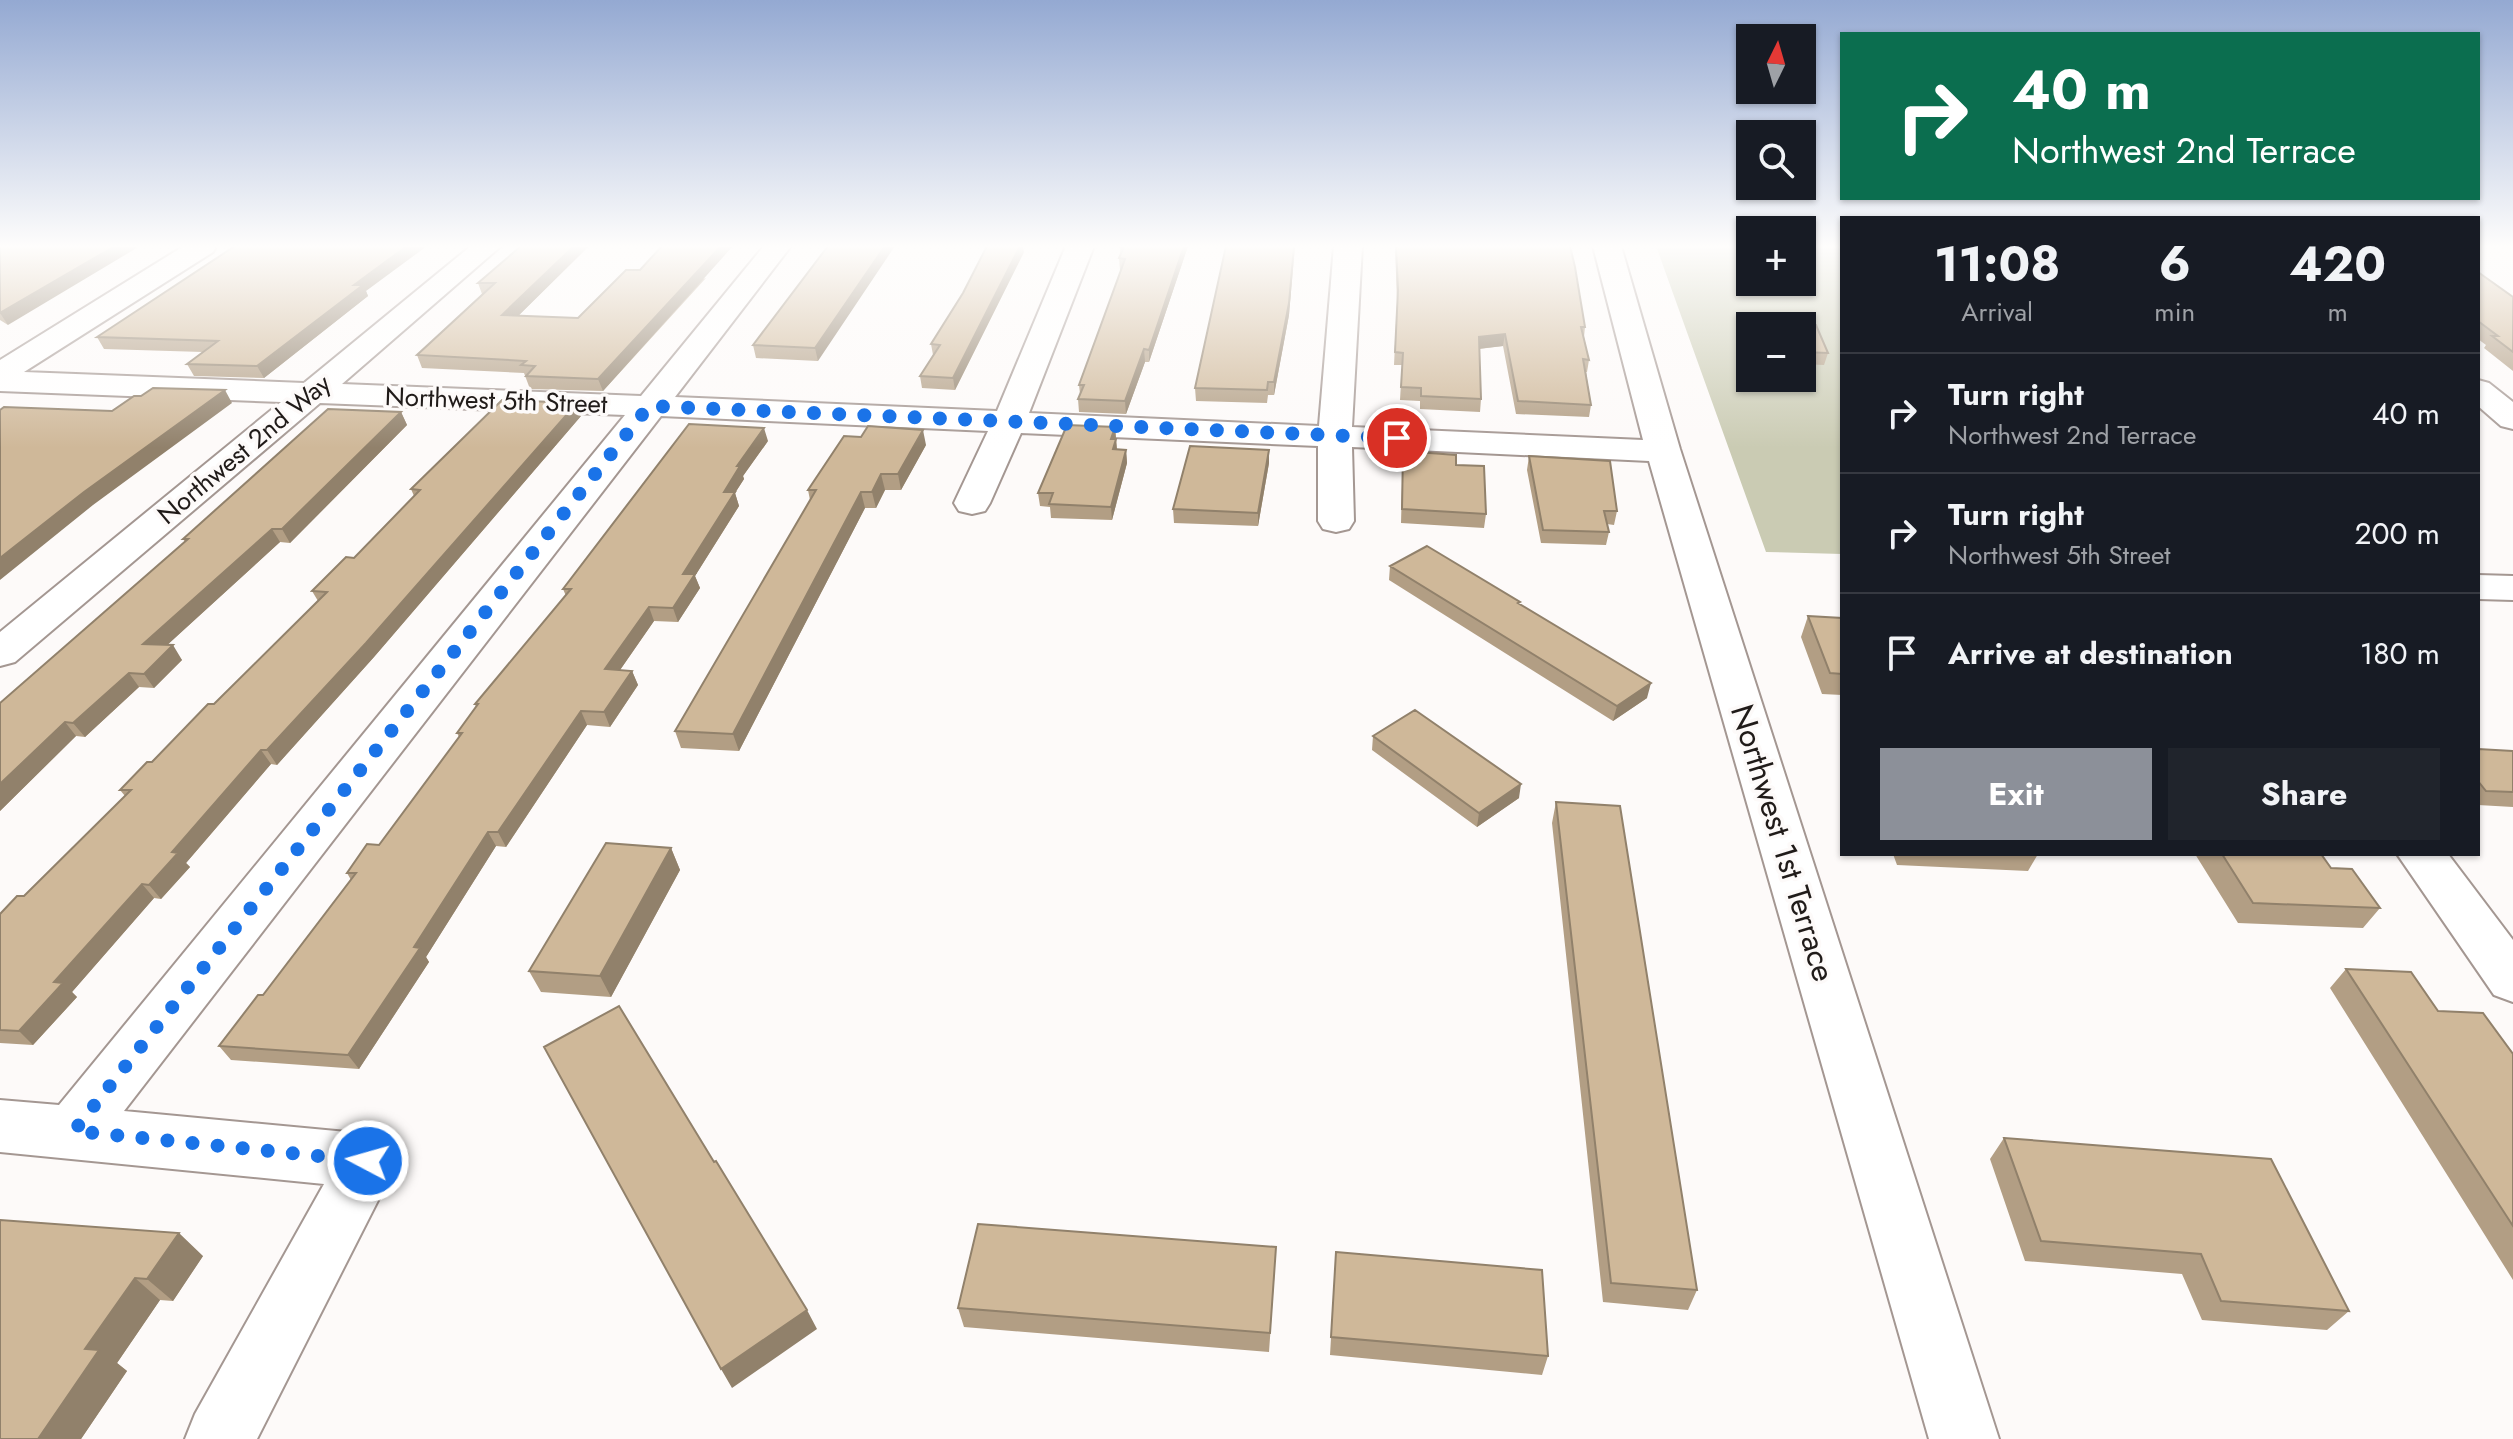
<!DOCTYPE html>
<html lang="en">
<head>
<meta charset="utf-8">
<style>
	:root { --surface:#171b24; --page:#20242c; --text:#f1f3f6; --muted:#9ea1a6; --line:#363941; --accent:#8c9099 }
	body { margin:0; font-family:Jost,sans-serif; background:var(--page); color:var(--text); height:100vh; display:flex; flex-direction:column; font-size:30px; white-space:nowrap }
	* { box-sizing:border-box; margin:0 }
	p { font-size:26px; color:var(--muted) }
	.icon { flex:none; width:44px; height:44px; fill:none; stroke:currentColor; stroke-width:2; stroke-linecap:round; stroke-linejoin:round }
	.map { position:relative; flex:1; overflow:hidden }
	.drawer { position:absolute; left:1840px; top:216px; width:640px; height:640px; display:flex; flex-direction:column; background:var(--surface); border-radius:0px; box-shadow:0 2px 6px #0004 }
	.drawer>* { flex:none }
	.guide { position:absolute; left:1840px; top:32px; width:640px; height:168px; border-radius:0px; box-shadow:0 2px 6px #0004; background:#0b6e4f; color:#fff; overflow:hidden }
	.needle { width:52px; rotate:5deg }
	.controls { position:absolute; left:1736px; top:24px; display:grid; gap:16px }
	.controls a { display:grid; place-items:center; width:80px; height:80px; border-radius:0px; background:var(--surface); box-shadow:0 2px 6px #0004; font-size:40px }
	.pin { position:absolute; display:grid; place-items:center; width:68px; height:68px; color:#fff; margin:-34px; border:4px solid #fff; border-radius:50%; box-shadow:0 2px 8px #0007 }
	.me { position:absolute; width:88px; margin:-44px; rotate:276deg; stroke-linejoin:round; filter:drop-shadow(0 0 6px #0008) }
	.turn { display:flex; align-items:center; gap:28px; height:168px; padding:0 40px; font-size:36px }
	.turn .icon { width:104px; height:104px; stroke-width:2.5 }
	.turn b { display:block; font-size:56px; line-height:68px }
	.eta { display:flex; justify-content:space-evenly; align-items:center; height:136px; text-align:center }
	.eta b { font-size:48px; font-weight:700; line-height:56px }
	.primary-button { display:flex; gap:16px; margin-top:auto; padding:16px 40px }
	.primary-button a { flex:1; height:92px; border-radius:0px; background:var(--accent); color:#fff; font-size:32px; font-weight:700; line-height:92px; text-align:center }
	.primary-button a+a { background:var(--page); color:var(--text) }
	ul { padding:0; list-style:none }
	li { display:flex; align-items:center; gap:24px; height:120px; padding:0 40px; border-top:2px solid var(--line) }
	li div { flex:1 }
	li b { display:block; font-size:30px }
	li em { font-style:normal }
	.map>svg:first-child { display:block }
	.green { fill:#cacbb3; fill-rule:evenodd }
	.lines { fill:none; stroke-linecap:round; stroke-linejoin:round }
	.minor-casing { stroke:#a49792; stroke-width:4 }
	.minor { fill:#fff; fill-rule:evenodd }
	.wall { fill:#b29e84 }
	.shaded-wall { fill:#91816b }
	.building { fill:#cfb899; stroke:#91816b; stroke-width:2 }
	.route { stroke:#1a73e8; stroke-width:14; stroke-dasharray:0 25.2 }
	.labels { text-anchor:middle; dominant-baseline:central; stroke-width:7; stroke-linejoin:round; paint-order:stroke }
	.far-street-label { font-size:26px; fill:#201b19; stroke:#fdfaf9 }
	.street-label { font-size:32px; fill:#201b19; stroke:#fdfaf9 }
</style>
</head>
<body>
<div class="map">
<svg width="2513" height="1439" viewBox="0 0 2513 1439">
	<rect width="100%" height="100%" fill="#fdfaf9"/>
	<path class="green" d="M 1656,246 L 1750,246 L 1750,282 L 1802,282 L 1802,246 L 1842,246 L 1842,554 L 1766,552 ZM 1750,326 L 1802,326 L 1802,378 L 1750,378 Z"/>
	<g class="lines">
		<defs>
			<path id="minor" d="M 184,246 L 216,246 L 213,252 L 24,372 L 304,383 L 471,246 L 501,246 L 342,384 L 641,396 L 764,246 L 791,246 L 675,397 L 997,411 L 1066,246 L 1094,246 L 1029,413 L 1319,426 L 1334,246 L 1362,246 L 1352,427 L 1643,440 L 1593,246 L 1621,246 L 1680,449 L 1999,1439 L 1929,1439 L 1649,461 L 1352,447 L 1354,521 L 1349,529 L 1336,532 L 1323,529 L 1318,521 L 1318,446 L 1021,433 L 990,503 L 985,511 L 972,514 L 959,511 L 954,503 L 988,431 L 661,416 L 124,1111 L 368,1134 L 389,1142 L 398,1161 L 257,1439 L 185,1439 L 195,1414 L 324,1184 L 0,1152 L 0,1100 L 59,1105 L 625,415 L 320,403 L 15,662 L 0,666 L 0,632 L 281,402 L 0,391 L 0,360 Z
				M 2478,380 L 2489,383 L 2513,402 L 2513,429 L 2501,426 L 2478,406 Z
				M 2478,575 L 2513,576 L 2513,600 L 2478,599 Z
				M 2397,854 L 2448,854 L 2513,940 L 2513,1002 L 2494,995 Z"/>
		</defs>
		<use href="#minor" class="minor-casing"/>
		<use href="#minor" class="minor"/>
	</g>
	<path class="wall" d="M 0,246 L 8,325 L 0,320 Z
		M 589,246 L 518,316 L 578,318 L 706,278 L 603,391 L 530,389 L 524,373 L 422,368 L 417,355 L 482,294 L 478,283 Z
		M 828,246 L 818,361 L 756,358 L 753,345 Z
		M 1120,246 L 1188,246 L 1149,362 L 1145,362 L 1126,414 L 1079,412 L 1078,399 L 1080,394 L 1079,385 L 1121,270 L 1120,270 L 1119,258 L 1120,255 Z
		M 1226,246 L 1295,246 L 1289,315 L 1274,395 L 1268,395 L 1267,403 L 1196,401 L 1195,388 Z
		M 1395,246 L 1570,246 L 1585,327 L 1584,337 L 1589,360 L 1587,372 L 1586,372 L 1591,405 L 1589,417 L 1516,414 L 1503,346 L 1479,349 L 1481,399 L 1480,412 L 1420,409 L 1420,401 L 1400,400 L 1402,365 L 1394,365 L 1397,302 Z
		M 1024,252 L 955,390 L 922,388 L 920,376 L 933,355 L 931,344 L 963,293 Z
		M 2478,272 L 2513,297 L 2513,371 L 2484,348 L 2486,345 L 2478,339 Z
		M 366,291 L 368,296 L 264,378 L 194,376 L 187,364 L 203,352 L 104,349 L 97,337 Z
		M 1769,322 L 1816,325 L 1828,353 L 1824,365 L 1802,364 L 1802,326 L 1768,326 Z
		M 401,412 L 407,425 L 290,543 L 280,542 L 167,645 L 182,660 L 154,688 L 139,687 L 85,737 L 76,736 L 0,811 L 0,703 L 185,542 L 183,539 Z
		M 581,416 L 374,657 L 277,765 L 271,764 L 186,863 L 190,867 L 161,899 L 154,898 L 72,992 L 77,997 L 33,1045 L 0,1043 L 0,914 L 24,896 L 125,796 L 120,790 L 214,704 L 318,601 L 312,591 L 354,558 L 414,496 L 411,489 Z
		M 1115,427 L 1117,449 L 1126,450 L 1127,463 L 1112,520 L 1051,518 L 1050,507 L 1040,506 L 1038,493 Z
		M 768,441 L 743,476 L 744,479 L 735,493 L 739,506 L 695,576 L 700,588 L 678,622 L 654,621 L 620,670 L 632,671 L 638,685 L 610,727 L 587,725 L 506,847 L 496,846 L 426,957 L 429,962 L 359,1069 L 231,1060 L 219,1046 L 263,995 L 351,880 L 347,873 L 379,845 L 459,737 L 457,733 L 476,707 L 475,704 L 566,596 L 563,589 Z
		M 926,445 L 901,490 L 885,490 L 876,508 L 865,508 L 739,751 L 681,748 L 675,731 L 810,500 L 808,490 Z
		M 1269,450 L 1269,463 L 1258,526 L 1174,523 L 1173,509 Z
		M 1403,451 L 1456,465 L 1486,514 L 1484,528 L 1401,523 Z
		M 1529,456 L 1617,511 L 1614,525 L 1607,524 L 1609,532 L 1606,545 L 1541,543 L 1527,470 Z
		M 1390,566 L 1519,604 L 1647,698 L 1613,721 L 1389,580 Z
		M 1808,616 L 1842,618 L 1842,695 L 1822,694 L 1801,637 Z
		M 1373,736 L 1519,798 L 1477,827 L 1372,750 Z
		M 2478,749 L 2513,751 L 2513,807 L 2478,805 Z
		M 1556,802 L 1697,1290 L 1688,1310 L 1603,1302 L 1552,823 Z
		M 671,848 L 680,870 L 611,997 L 541,992 L 529,971 Z
		M 1893,854 L 2038,854 L 2028,871 L 1897,865 Z
		M 2195,854 L 2321,854 L 2331,868 L 2380,908 L 2363,928 L 2238,923 Z
		M 2346,969 L 2438,1011 L 2513,1054 L 2513,1280 L 2330,988 Z
		M 2004,1138 L 2349,1311 L 2327,1330 L 2202,1320 L 2182,1274 L 2025,1261 L 1990,1159 Z
		M 0,1220 L 203,1256 L 173,1301 L 160,1300 L 117,1363 L 127,1371 L 81,1439 L 0,1439 Z
		M 1336,1252 L 1548,1356 L 1542,1375 L 1330,1355 Z
		M 1275,1267 L 1269,1352 L 964,1327 L 958,1308 Z"/>
	<path class="shaded-wall" d="M 115,246 L 140,246 L 8,325 L 0,313 Z
		M 407,246 L 427,246 L 366,291 L 368,296 L 264,378 L 257,366 L 354,285 Z
		M 574,246 L 589,246 L 507,327 L 502,315 Z
		M 721,246 L 733,246 L 603,391 L 598,379 Z
		M 885,246 L 895,246 L 818,361 L 815,348 Z
		M 1020,246 L 1023,246 L 1024,252 L 955,390 L 953,378 Z
		M 1184,246 L 1188,246 L 1149,362 L 1149,350 Z
		M 1294,246 L 1289,315 L 1274,395 L 1274,382 Z
		M 1505,334 L 1503,346 L 1477,349 L 1479,337 Z
		M 1144,349 L 1145,362 L 1126,414 L 1125,401 Z
		M 225,390 L 232,403 L 93,505 L 0,580 L 0,558 L 84,492 Z
		M 577,403 L 581,416 L 374,657 L 277,765 L 267,750 Z
		M 401,412 L 407,425 L 290,543 L 282,529 Z
		M 1115,427 L 1117,452 L 1114,462 L 1111,439 Z
		M 764,428 L 768,441 L 743,476 L 744,479 L 735,493 L 739,506 L 695,576 L 700,588 L 678,622 L 673,608 L 683,574 L 737,466 Z
		M 923,430 L 926,445 L 901,490 L 898,474 Z
		M 1126,450 L 1127,463 L 1112,520 L 1111,507 Z
		M 1269,450 L 1269,463 L 1258,526 L 1258,513 Z
		M 881,474 L 885,490 L 876,508 L 872,492 Z
		M 861,492 L 865,508 L 739,751 L 733,734 Z
		M 272,529 L 280,542 L 153,658 L 143,644 Z
		M 649,607 L 654,621 L 611,683 L 605,669 Z
		M 173,645 L 182,660 L 154,688 L 144,674 Z
		M 632,671 L 638,685 L 610,727 L 604,712 Z
		M 129,673 L 139,687 L 85,737 L 73,723 Z
		M 1651,683 L 1647,698 L 1613,721 L 1617,706 Z
		M 581,711 L 587,725 L 506,847 L 498,832 Z
		M 65,722 L 76,736 L 0,811 L 0,784 Z
		M 261,750 L 271,764 L 186,863 L 190,867 L 161,899 L 149,885 L 172,852 Z
		M 1521,784 L 1519,798 L 1477,827 L 1479,813 Z
		M 488,832 L 496,846 L 426,957 L 429,962 L 359,1069 L 348,1055 L 414,947 Z
		M 671,848 L 680,870 L 611,997 L 600,976 Z
		M 142,884 L 154,898 L 72,992 L 77,997 L 33,1045 L 19,1031 L 54,982 Z
		M 179,1233 L 203,1256 L 173,1301 L 147,1279 Z
		M 135,1278 L 160,1300 L 117,1363 L 127,1371 L 81,1439 L 38,1439 L 85,1349 Z
		M 807,1310 L 817,1329 L 732,1388 L 721,1369 Z"/>
	<path class="building" d="M 0,246 L 115,246 L 0,313 Z
		M 235,246 L 407,246 L 354,285 L 363,285 L 257,366 L 187,364 L 218,341 L 97,337 Z
		M 521,246 L 574,246 L 502,315 L 578,318 L 626,270 L 640,270 L 662,246 L 721,246 L 598,379 L 526,376 L 535,366 L 521,365 L 526,361 L 417,355 L 495,283 L 478,283 Z
		M 828,246 L 885,246 L 815,348 L 753,345 Z
		M 987,246 L 1020,246 L 953,378 L 920,376 L 940,345 L 931,344 L 963,293 Z
		M 1120,246 L 1184,246 L 1149,350 L 1144,349 L 1125,401 L 1078,399 L 1084,385 L 1079,385 L 1125,259 L 1119,258 L 1124,247 L 1120,247 Z
		M 1226,246 L 1294,246 L 1289,303 L 1274,382 L 1268,382 L 1267,390 L 1195,388 Z
		M 1396,246 L 1570,246 L 1575,267 L 1585,327 L 1581,327 L 1589,360 L 1583,359 L 1591,405 L 1518,401 L 1505,334 L 1479,337 L 1481,399 L 1421,396 L 1421,388 L 1401,387 L 1403,353 L 1395,352 L 1398,290 Z
		M 2478,272 L 2513,297 L 2513,352 L 2492,336 L 2498,336 L 2478,321 Z
		M 1769,322 L 1816,325 L 1828,353 L 1802,352 L 1802,326 L 1770,326 Z
		M 153,388 L 225,390 L 84,492 L 0,558 L 0,410 L 4,407 L 112,411 L 134,396 L 141,396 Z
		M 502,400 L 577,403 L 366,643 L 267,750 L 261,750 L 172,852 L 178,853 L 149,885 L 142,884 L 54,982 L 63,983 L 19,1031 L 0,1030 L 0,914 L 17,896 L 24,896 L 131,790 L 120,790 L 147,762 L 152,762 L 208,704 L 214,704 L 327,592 L 312,591 L 346,557 L 354,558 L 420,490 L 411,489 Z
		M 328,409 L 401,412 L 282,529 L 272,529 L 143,644 L 173,645 L 144,674 L 129,673 L 73,723 L 65,722 L 0,784 L 0,703 L 188,539 L 183,539 Z
		M 689,424 L 764,428 L 737,466 L 740,466 L 724,492 L 735,492 L 683,574 L 695,574 L 673,608 L 649,607 L 605,669 L 632,671 L 604,712 L 581,711 L 498,832 L 488,832 L 414,947 L 420,948 L 348,1055 L 219,1046 L 258,995 L 263,995 L 356,873 L 347,873 L 367,844 L 379,845 L 462,733 L 457,733 L 478,704 L 475,704 L 571,589 L 563,589 Z
		M 1067,425 L 1115,427 L 1111,439 L 1116,439 L 1113,449 L 1126,450 L 1111,507 L 1049,504 L 1053,493 L 1038,493 Z
		M 868,426 L 923,430 L 898,474 L 881,474 L 872,492 L 861,492 L 733,734 L 675,731 L 816,490 L 808,490 L 844,436 L 861,437 Z
		M 1190,446 L 1269,450 L 1258,513 L 1173,509 Z
		M 1403,451 L 1456,455 L 1456,465 L 1484,466 L 1486,514 L 1402,509 Z
		M 1529,456 L 1610,461 L 1617,511 L 1604,511 L 1609,532 L 1543,530 Z
		M 1427,546 L 1520,602 L 1518,603 L 1651,683 L 1617,706 L 1390,566 Z
		M 1808,616 L 1842,618 L 1842,674 L 1830,673 Z
		M 1415,710 L 1521,784 L 1479,813 L 1373,736 Z
		M 2478,749 L 2513,751 L 2513,792 L 2486,791 L 2478,781 Z
		M 1556,802 L 1620,806 L 1697,1290 L 1611,1283 Z
		M 606,843 L 671,848 L 600,976 L 529,971 Z
		M 2222,854 L 2321,854 L 2331,868 L 2352,869 L 2380,908 L 2253,903 Z
		M 2346,969 L 2411,972 L 2438,1011 L 2483,1013 L 2513,1054 L 2513,1226 Z
		M 619,1006 L 714,1162 L 716,1161 L 807,1310 L 721,1369 L 544,1047 Z
		M 2004,1138 L 2271,1159 L 2349,1311 L 2221,1301 L 2201,1254 L 2041,1241 Z
		M 0,1220 L 179,1233 L 147,1279 L 135,1278 L 85,1349 L 99,1350 L 38,1439 L 0,1439 Z
		M 978,1224 L 1276,1247 L 1270,1333 L 958,1308 Z
		M 1336,1252 L 1542,1270 L 1548,1356 L 1331,1337 Z"/>
	<linearGradient id="sky" x2="0" y2="1"><stop stop-color="#94a9d2"/><stop offset="0.55" stop-color="#fefdfc"/><stop offset="1" stop-color="#fefdfc" stop-opacity="0"/></linearGradient>
	<rect width="2513" height="448" fill="url(#sky)"/>
	<g class="lines">
		<path class="route" d="M 368,1161 L 74,1131 L 649,406 L 1397,438"/>
	</g>
	<g class="labels">
		<g class="far-street-label">
			<text transform="translate(496 400) rotate(2)">Northwest 5th Street</text>
			<text transform="translate(244 449) rotate(-40)">Northwest 2nd Way</text>
		</g>
		<g class="street-label">
			<text transform="translate(1783 843) rotate(73)">Northwest 1st Terrace</text>
		</g>
	</g>
</svg>
<div class="controls">
<a><svg class="needle" viewBox="-14 -14 28 28"><path d="M0-13l5 13h-10z" fill="#e53935"/><path d="M0 13l5-13h-10z" fill="#9ea1a6"/></svg></a>
<a><svg class="icon" aria-label="search" viewBox="0 0 24 24"><circle cx="10" cy="10" r="6"/><path d="M15 15l6 6"/></svg></a>
<a>+</a>
<a>−</a>
</div>
<div class="pin" style="left:1397px;top:438px;background:#d93025"><svg class="icon" aria-label="arrive" viewBox="0 0 24 24"><path d="M6 21V4h12l-3 4 3 4H6"/></svg></div>
<svg class="me" style="left:368px;top:1161px" viewBox="-20 -20 40 40"><circle r="17" fill="#1a73e8" stroke="#fff" stroke-width="3"/><path d="M0-11L8 9 0 5-8 9z" fill="#fff"/></svg>
<div class="guide">
<div class="turn"><svg class="icon" aria-label="right" viewBox="0 0 24 24"><path d="M7 20v-9h11M14 6l5 5-5 5"/></svg><div><b>40 m</b>Northwest 2nd Terrace</div></div>
</div>
<section class="drawer">
<div class="eta">
<div><b>11:08</b><p>Arrival</p></div>
<div><b>6</b><p>min</p></div>
<div><b>420</b><p>m</p></div>
</div>
<ul>
<li><svg class="icon" aria-label="right" viewBox="0 0 24 24"><path d="M7 20v-9h11M14 6l5 5-5 5"/></svg><div><b>Turn right</b><p>Northwest 2nd Terrace</p></div><em>40 m</em></li>
<li><svg class="icon" aria-label="right" viewBox="0 0 24 24"><path d="M7 20v-9h11M14 6l5 5-5 5"/></svg><div><b>Turn right</b><p>Northwest 5th Street</p></div><em>200 m</em></li>
<li><svg class="icon" aria-label="arrive" viewBox="0 0 24 24"><path d="M6 21V4h12l-3 4 3 4H6"/></svg><div><b>Arrive at destination</b></div><em>180 m</em></li>
</ul>
<div class="primary-button"><a>Exit</a><a>Share</a></div>
</section>
</div>
</body>
</html>
